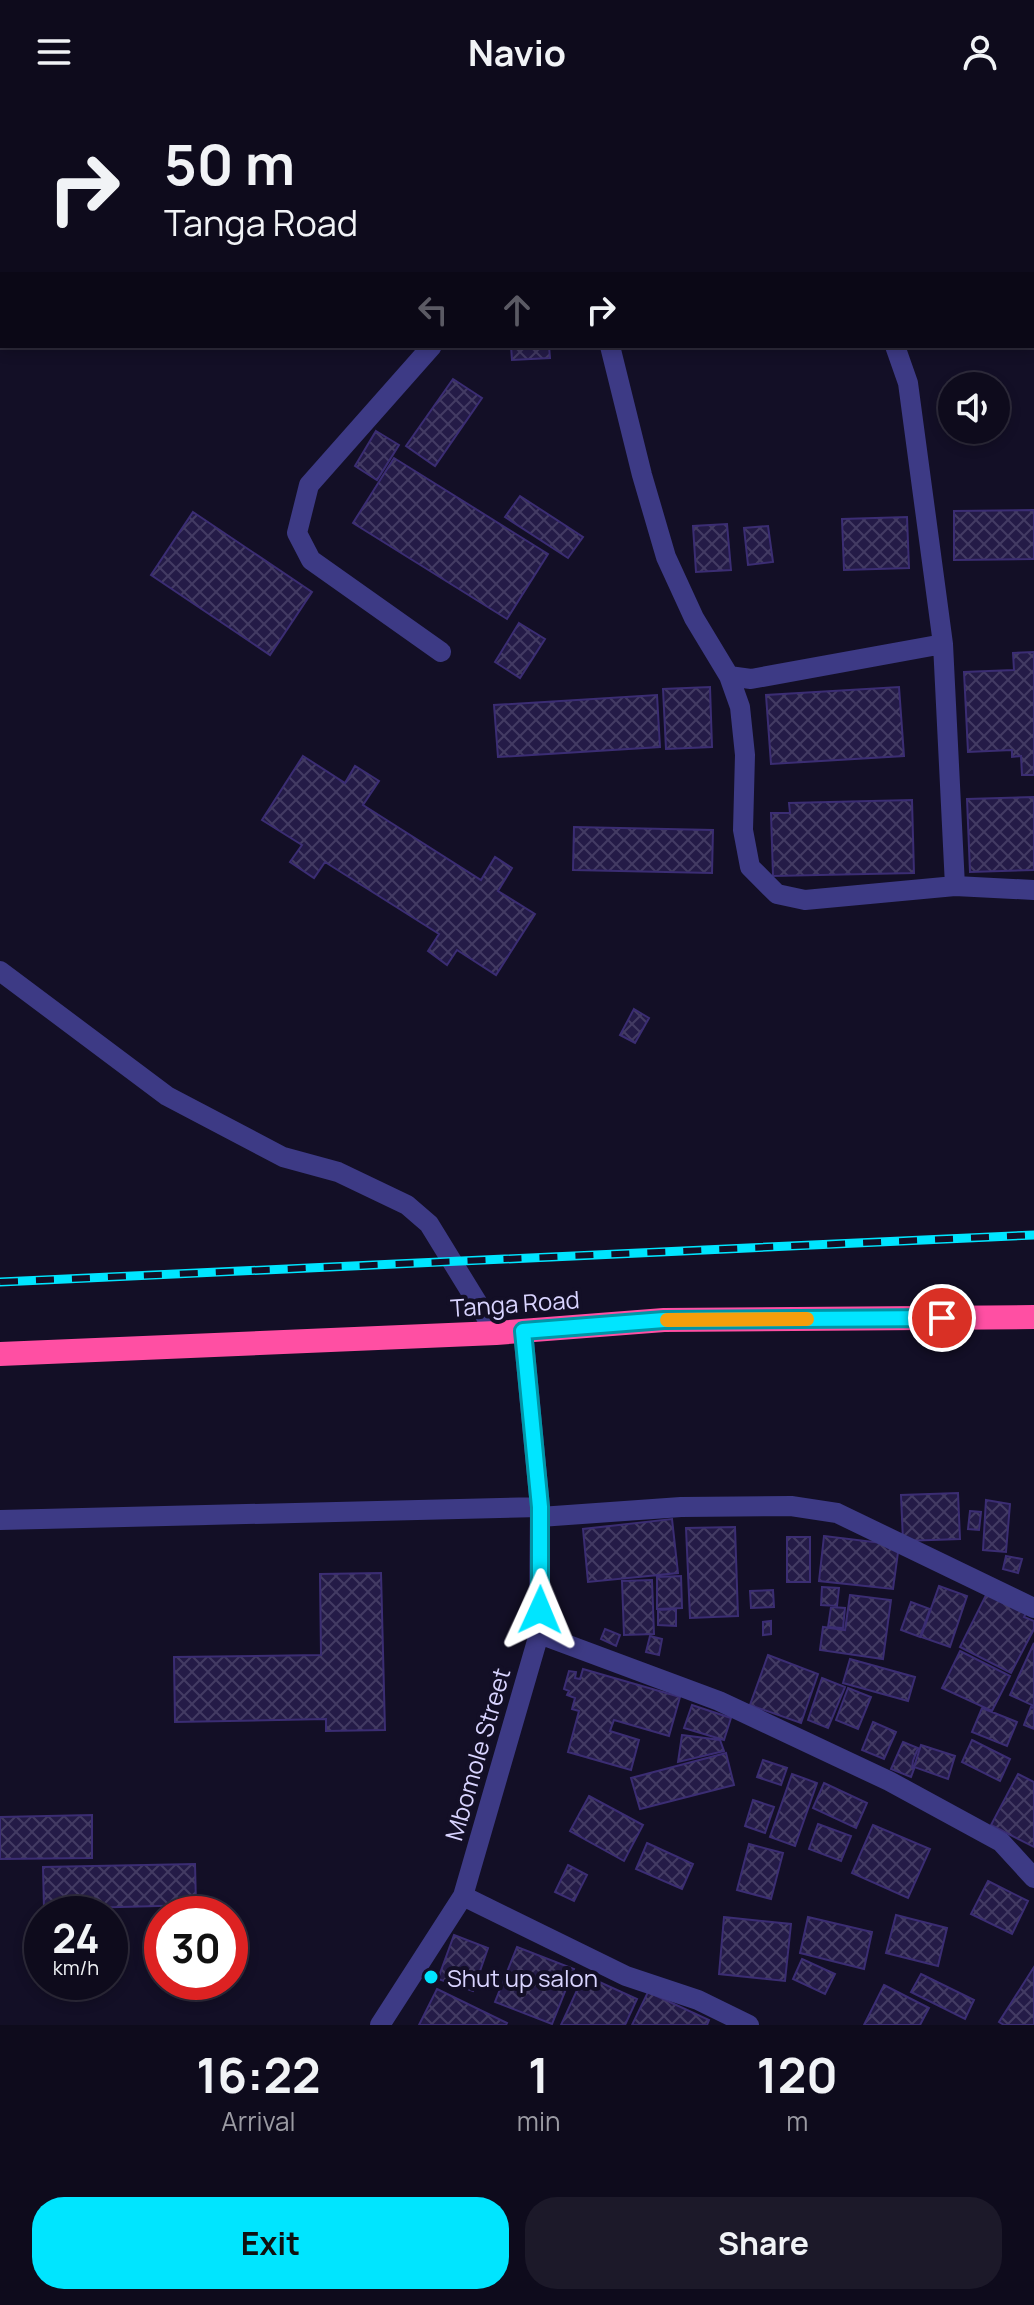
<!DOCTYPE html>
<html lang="en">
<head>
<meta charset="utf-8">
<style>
	:root { --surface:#0e0b1c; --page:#1c1929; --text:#f1f3f6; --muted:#9b9ba3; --line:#2e2b3b; --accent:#00e5ff }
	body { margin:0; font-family:Manrope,sans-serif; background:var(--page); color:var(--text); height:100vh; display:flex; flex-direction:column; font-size:30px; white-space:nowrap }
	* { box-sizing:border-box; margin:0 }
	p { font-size:26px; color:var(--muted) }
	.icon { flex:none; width:44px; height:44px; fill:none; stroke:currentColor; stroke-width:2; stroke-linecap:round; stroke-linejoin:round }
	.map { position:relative; height:1921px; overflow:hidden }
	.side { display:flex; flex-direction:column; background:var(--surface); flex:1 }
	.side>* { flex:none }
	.banner { position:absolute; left:0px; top:0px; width:1034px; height:244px; box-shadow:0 4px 12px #0003,0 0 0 2px var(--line); background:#0e0b1c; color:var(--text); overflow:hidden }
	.tools { position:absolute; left:938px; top:268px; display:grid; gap:16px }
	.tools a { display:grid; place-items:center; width:72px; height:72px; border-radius:50%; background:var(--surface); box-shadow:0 4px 12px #0003,0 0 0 2px var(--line); font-size:40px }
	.speed { position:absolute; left:24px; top:1792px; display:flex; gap:16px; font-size:40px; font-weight:700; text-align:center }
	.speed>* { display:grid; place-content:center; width:104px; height:104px; border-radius:50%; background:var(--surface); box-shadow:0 4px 12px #0003,0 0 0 2px var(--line); line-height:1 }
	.speed small { font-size:20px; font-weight:400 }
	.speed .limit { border:12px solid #d22; background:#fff; color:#111 }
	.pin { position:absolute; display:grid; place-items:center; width:68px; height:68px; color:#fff; margin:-34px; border:4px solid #fff; border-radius:50%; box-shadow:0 2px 8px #0007 }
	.me { position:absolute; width:88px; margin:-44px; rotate:1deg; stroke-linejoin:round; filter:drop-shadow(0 0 6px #0008) }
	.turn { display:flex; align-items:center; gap:28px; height:168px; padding:0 32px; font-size:36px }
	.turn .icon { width:104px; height:104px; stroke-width:2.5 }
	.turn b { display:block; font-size:56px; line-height:68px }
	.lanes { display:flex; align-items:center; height:76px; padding:0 32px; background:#0003; justify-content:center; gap:40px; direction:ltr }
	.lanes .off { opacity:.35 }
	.eta { display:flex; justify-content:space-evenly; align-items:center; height:136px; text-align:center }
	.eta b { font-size:48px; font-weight:700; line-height:56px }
	.cta { display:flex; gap:16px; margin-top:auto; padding:16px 32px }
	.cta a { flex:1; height:92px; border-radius:32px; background:var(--accent); color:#111; font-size:32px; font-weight:700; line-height:92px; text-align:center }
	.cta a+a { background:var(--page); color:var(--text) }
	header { display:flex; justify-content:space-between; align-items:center; height:104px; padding:0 32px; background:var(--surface); font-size:36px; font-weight:700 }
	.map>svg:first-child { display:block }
	.building { fill:url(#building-cross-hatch); stroke:#3b2d73; stroke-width:2 }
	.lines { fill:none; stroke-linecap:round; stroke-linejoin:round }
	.minor { stroke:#3d3a85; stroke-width:20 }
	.highway { stroke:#ff4fa3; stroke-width:24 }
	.rail-casing { stroke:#00e5ff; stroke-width:9 }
	.rail { stroke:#130f26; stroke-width:6; stroke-dasharray:18; stroke-linecap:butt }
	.route-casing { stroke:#0095a6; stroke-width:20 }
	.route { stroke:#00e5ff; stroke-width:14 }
	.slow { stroke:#f59e0b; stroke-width:14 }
	.poi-dot { fill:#00e5ff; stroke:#130f26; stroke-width:3 }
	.labels { text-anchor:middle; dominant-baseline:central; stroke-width:8; stroke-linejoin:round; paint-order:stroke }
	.street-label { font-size:24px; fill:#d9d4ff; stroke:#130f26 }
	.poi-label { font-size:24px; fill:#d9d4ff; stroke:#130f26; text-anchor:start }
</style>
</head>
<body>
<header><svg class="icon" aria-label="menu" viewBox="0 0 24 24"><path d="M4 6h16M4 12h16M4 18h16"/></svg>Navio<svg class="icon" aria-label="person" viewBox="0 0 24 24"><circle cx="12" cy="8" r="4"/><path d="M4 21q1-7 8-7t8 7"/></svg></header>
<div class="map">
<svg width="1034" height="1921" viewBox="0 0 1034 1921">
	<defs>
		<pattern id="building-cross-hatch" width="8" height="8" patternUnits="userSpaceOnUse" patternTransform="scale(2)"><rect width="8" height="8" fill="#241b47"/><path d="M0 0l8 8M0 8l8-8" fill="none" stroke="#433b63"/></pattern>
	</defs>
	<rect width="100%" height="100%" fill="#130f26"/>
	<path class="building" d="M 110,0 L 178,0 L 178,2 L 110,2 Z
		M 575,0 L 645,0 L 645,2 L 575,2 Z
		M 1032,38 L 1034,38 L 1032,103 Z
		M 511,242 L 549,242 L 550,254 L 512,256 Z
		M 453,275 L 482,294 L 435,362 L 406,342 Z
		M 376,327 L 399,341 L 377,376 L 355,362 Z
		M 394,354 L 548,450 L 507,515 L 353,419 Z
		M 520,392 L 583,433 L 568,454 L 505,413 Z
		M 1034,406 L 1034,455 L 954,456 L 954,407 Z
		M 193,408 L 312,488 L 270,551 L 151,471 Z
		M 907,413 L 909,464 L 844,466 L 842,415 Z
		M 727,420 L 731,466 L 696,468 L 693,422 Z
		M 768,422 L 773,458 L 748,461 L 744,424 Z
		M 519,519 L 545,535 L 520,574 L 495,558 Z
		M 1034,548 L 1034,671 L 1022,671 L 1021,652 L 1012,653 L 1012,646 L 968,648 L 964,568 L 1014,566 L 1013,549 Z
		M 710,583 L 712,643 L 666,645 L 663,585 Z
		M 899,583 L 904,652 L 771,660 L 766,591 Z
		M 657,591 L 660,643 L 498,653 L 494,601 Z
		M 303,652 L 345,679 L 355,662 L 379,677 L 363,701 L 481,776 L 495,753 L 512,764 L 498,787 L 535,810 L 496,871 L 457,846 L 447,861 L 428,847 L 439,830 L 325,758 L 314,774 L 290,758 L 302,741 L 262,716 Z
		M 1034,693 L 1034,766 L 970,768 L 967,695 Z
		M 912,696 L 914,769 L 773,772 L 771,709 L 790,709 L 789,699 Z
		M 574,723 L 713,726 L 712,769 L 573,766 Z
		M 634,905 L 649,914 L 635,939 L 620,931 Z
		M 958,1389 L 960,1435 L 903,1437 L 901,1391 Z
		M 986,1396 L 1010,1400 L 1006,1448 L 983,1446 Z
		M 970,1407 L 981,1408 L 979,1426 L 968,1425 Z
		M 672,1415 L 678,1469 L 588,1478 L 583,1425 Z
		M 735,1423 L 738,1512 L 690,1514 L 686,1424 Z
		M 824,1432 L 899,1441 L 893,1485 L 819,1477 Z
		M 787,1433 L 810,1433 L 810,1478 L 787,1478 Z
		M 1006,1452 L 1022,1455 L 1018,1469 L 1003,1465 Z
		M 381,1469 L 385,1626 L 326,1627 L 326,1615 L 175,1618 L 174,1553 L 321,1551 L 320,1470 Z
		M 681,1472 L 682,1504 L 657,1505 L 657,1473 Z
		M 652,1476 L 654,1530 L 624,1531 L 622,1477 Z
		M 939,1482 L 967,1492 L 950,1543 L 921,1533 Z
		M 822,1483 L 839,1484 L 837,1502 L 821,1501 Z
		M 773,1486 L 774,1503 L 751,1504 L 750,1487 Z
		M 987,1489 L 1026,1509 L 1024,1513 L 1034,1517 L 1034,1525 L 1011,1569 L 960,1543 Z
		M 850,1491 L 891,1496 L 883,1555 L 820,1546 L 823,1523 L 845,1526 Z
		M 911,1498 L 930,1505 L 920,1533 L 901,1526 Z
		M 831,1503 L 845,1504 L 843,1524 L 828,1523 Z
		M 676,1505 L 676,1522 L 658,1521 L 658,1506 Z
		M 771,1517 L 771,1530 L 763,1531 L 763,1518 Z
		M 605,1525 L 620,1531 L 616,1542 L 601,1535 Z
		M 650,1532 L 662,1535 L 659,1551 L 646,1548 Z
		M 1034,1539 L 1034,1602 L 1010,1591 Z
		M 960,1547 L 1010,1572 L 992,1607 L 942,1584 Z
		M 768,1551 L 818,1570 L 801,1619 L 750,1601 Z
		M 850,1555 L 915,1573 L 908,1597 L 843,1579 Z
		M 583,1565 L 680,1593 L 669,1632 L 614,1616 L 610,1627 L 639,1636 L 631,1666 L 568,1648 L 579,1607 L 572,1605 L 575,1594 L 567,1591 L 569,1587 L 564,1585 L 569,1567 L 576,1568 L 575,1574 L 580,1575 Z
		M 822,1574 L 845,1583 L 828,1624 L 808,1616 Z
		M 848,1584 L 871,1593 L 858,1625 L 836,1616 Z
		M 692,1601 L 731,1614 L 724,1636 L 684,1624 Z
		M 1031,1603 L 1034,1604 L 1034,1625 L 1024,1621 Z
		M 982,1604 L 1017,1618 L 1007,1642 L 972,1628 Z
		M 873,1618 L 896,1628 L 884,1655 L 862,1646 Z
		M 682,1631 L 720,1636 L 724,1647 L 678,1658 Z
		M 972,1636 L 1010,1655 L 1000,1677 L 962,1658 Z
		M 903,1638 L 918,1644 L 913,1657 L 912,1664 L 914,1665 L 911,1673 L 891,1665 Z
		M 921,1641 L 955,1652 L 948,1675 L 914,1663 Z
		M 726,1649 L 734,1681 L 640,1705 L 631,1674 Z
		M 763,1656 L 787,1664 L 781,1681 L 757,1673 Z
		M 792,1670 L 817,1679 L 795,1742 L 770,1733 Z
		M 1018,1670 L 1034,1678 L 1034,1743 L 991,1721 Z
		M 824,1679 L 867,1699 L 856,1724 L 813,1704 Z
		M 589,1692 L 643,1721 L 624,1757 L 570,1727 Z
		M 753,1696 L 774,1703 L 765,1729 L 745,1722 Z
		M 92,1711 L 92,1754 L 0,1755 L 0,1713 Z
		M 818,1720 L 851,1732 L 841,1757 L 809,1745 Z
		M 873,1721 L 930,1745 L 908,1794 L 852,1769 Z
		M 647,1739 L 693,1760 L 682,1785 L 636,1765 Z
		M 749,1740 L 783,1749 L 771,1795 L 737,1786 Z
		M 195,1760 L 196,1801 L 44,1805 L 43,1763 Z
		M 568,1761 L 587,1771 L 574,1797 L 555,1788 Z
		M 988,1777 L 1028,1797 L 1012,1830 L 971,1810 Z
		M 896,1811 L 947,1824 L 938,1862 L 886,1849 Z
		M 724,1813 L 791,1820 L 785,1877 L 719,1870 Z
		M 808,1813 L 872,1828 L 864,1865 L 800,1849 Z
		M 454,1831 L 488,1844 L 473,1887 L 438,1875 Z
		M 517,1843 L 574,1865 L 552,1920 L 495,1898 Z
		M 802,1855 L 835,1870 L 825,1890 L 793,1875 Z
		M 1034,1863 L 1034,1921 L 1004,1921 L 999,1918 Z
		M 921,1870 L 974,1896 L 965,1915 L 911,1888 Z
		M 584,1871 L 637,1895 L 625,1921 L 561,1921 Z
		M 884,1881 L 929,1904 L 920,1921 L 864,1921 Z
		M 437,1885 L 507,1919 L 506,1921 L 419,1921 Z
		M 648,1888 L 709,1916 L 707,1921 L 632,1921 Z"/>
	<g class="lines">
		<path class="minor" d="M 531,0 L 531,2
			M 1032,156 L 1034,155
			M 432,242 L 309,381 L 297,429 L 311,456 L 441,548
			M 610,242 L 642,371 L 666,453 L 694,514 L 729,572 L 740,603 L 745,651 L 743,726 L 750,763 L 777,790 L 805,796 L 955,782 L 1034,786
			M 895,242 L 908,279 L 943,540 L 955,782
			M 729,572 L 751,575 L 943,540
			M 0,867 L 167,992 L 283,1053 L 338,1068 L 407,1101 L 429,1120 L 496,1229
			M 540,1413 L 681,1403 L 791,1402 L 837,1409 L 1034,1504
			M 0,1416 L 540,1403
			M 539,1530 L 719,1597 L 889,1677 L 1001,1738 L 1034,1774
			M 463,1792 L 626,1872 L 698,1896 L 749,1921
			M 380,1921 L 463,1792 L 539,1530 L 540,1403 L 523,1227"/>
		<path class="highway" d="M 0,1250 L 496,1229 L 664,1216 L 1034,1213"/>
		<defs>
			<path id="rail" d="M 0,1178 L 1034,1131"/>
		</defs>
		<use href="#rail" class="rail-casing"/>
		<use href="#rail" class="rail"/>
	</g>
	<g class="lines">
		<defs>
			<path id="route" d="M 540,1506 L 540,1403 L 523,1227 L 664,1216 L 942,1214"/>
		</defs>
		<use href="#route" class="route-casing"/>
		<use href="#route" class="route"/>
		<path class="slow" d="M 667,1216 L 807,1215"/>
	</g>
	<circle class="poi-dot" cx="431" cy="1873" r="8"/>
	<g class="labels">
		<g class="street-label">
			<text transform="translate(515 1199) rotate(-4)">Tanga Road</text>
			<text transform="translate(477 1650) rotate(-74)">Mbomole Street</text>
		</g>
		<g class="poi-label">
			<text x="447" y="1873">Shut up salon</text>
		</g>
	</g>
</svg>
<div class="tools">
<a><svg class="icon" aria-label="sound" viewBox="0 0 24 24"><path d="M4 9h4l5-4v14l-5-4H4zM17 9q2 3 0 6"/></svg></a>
</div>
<div class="speed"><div>24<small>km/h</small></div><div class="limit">30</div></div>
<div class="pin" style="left:942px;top:1214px;background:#d93025"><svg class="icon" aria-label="arrive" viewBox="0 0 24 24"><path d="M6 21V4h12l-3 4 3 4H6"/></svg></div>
<svg class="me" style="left:540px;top:1506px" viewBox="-20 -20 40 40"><path d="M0-17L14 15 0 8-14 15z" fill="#00e5ff" stroke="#fff" stroke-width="4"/></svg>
<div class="banner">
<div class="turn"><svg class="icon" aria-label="right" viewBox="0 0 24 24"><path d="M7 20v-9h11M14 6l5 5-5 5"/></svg><div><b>50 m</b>Tanga Road</div></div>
<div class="lanes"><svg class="icon off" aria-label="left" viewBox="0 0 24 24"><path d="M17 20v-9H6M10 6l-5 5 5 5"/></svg><svg class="icon off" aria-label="ahead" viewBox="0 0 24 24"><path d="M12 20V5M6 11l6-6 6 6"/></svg><svg class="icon" aria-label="right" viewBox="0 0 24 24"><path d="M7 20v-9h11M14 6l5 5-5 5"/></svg></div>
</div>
</div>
<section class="side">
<div class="eta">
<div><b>16:22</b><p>Arrival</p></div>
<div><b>1</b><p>min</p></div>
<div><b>120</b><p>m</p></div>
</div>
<div class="cta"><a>Exit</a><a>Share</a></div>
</section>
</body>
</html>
